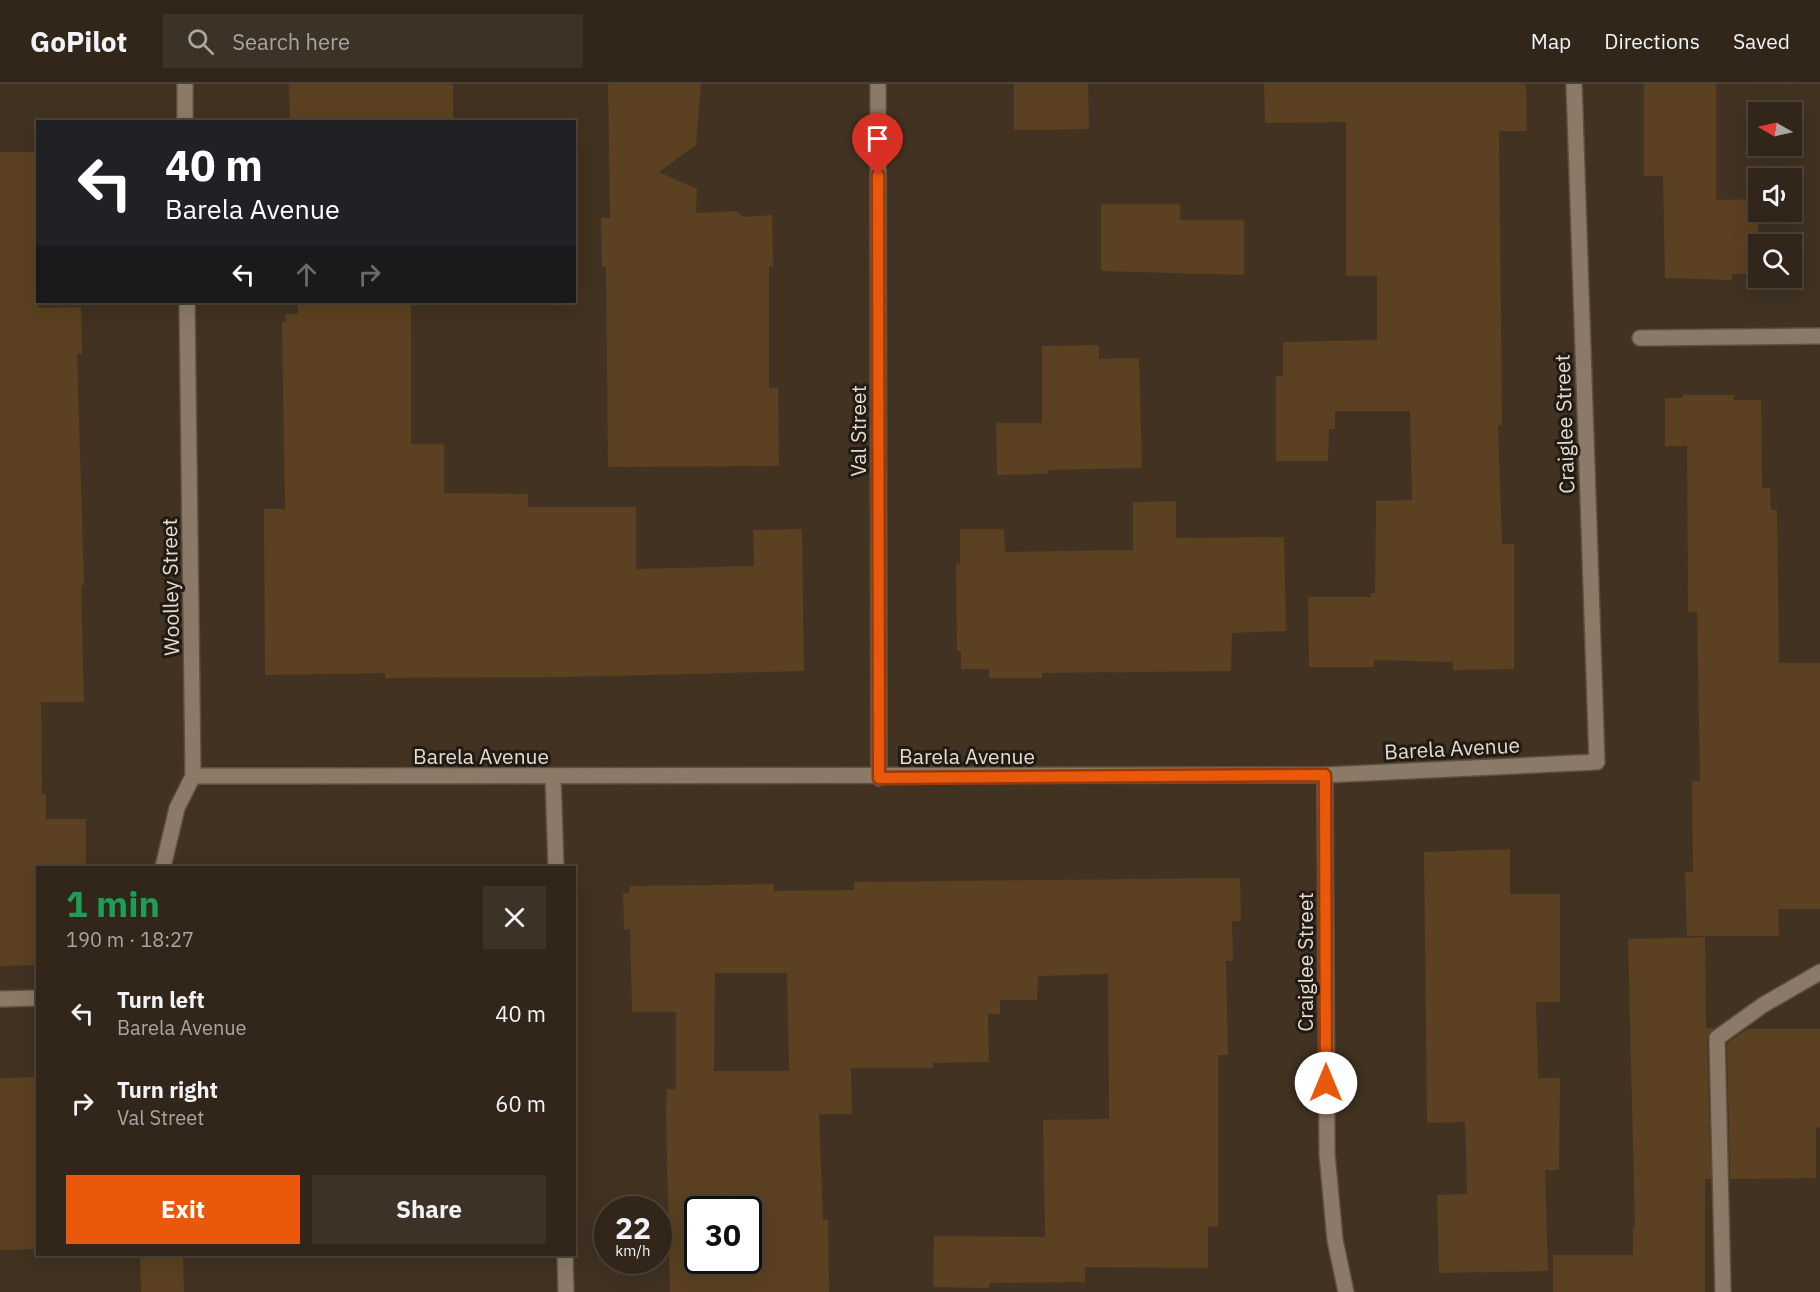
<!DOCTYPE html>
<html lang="en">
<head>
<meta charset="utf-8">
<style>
	:root { --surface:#312619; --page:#3d3226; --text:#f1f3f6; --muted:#a8a5a2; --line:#4c4338; --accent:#ea580c }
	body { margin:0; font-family:"IBM Plex Sans",sans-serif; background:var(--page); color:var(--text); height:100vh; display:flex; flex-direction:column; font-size:22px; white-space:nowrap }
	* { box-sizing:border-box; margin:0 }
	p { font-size:20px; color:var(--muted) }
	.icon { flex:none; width:33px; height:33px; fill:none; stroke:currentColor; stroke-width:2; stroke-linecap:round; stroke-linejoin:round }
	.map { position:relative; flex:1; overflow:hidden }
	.sheet { position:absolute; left:36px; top:782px; width:540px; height:390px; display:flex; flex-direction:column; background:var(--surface); border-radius:0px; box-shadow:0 6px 24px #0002,0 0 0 2px var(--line) }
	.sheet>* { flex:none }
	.hud { position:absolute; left:36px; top:36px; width:540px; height:183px; border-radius:0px; box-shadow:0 6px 24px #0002,0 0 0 2px var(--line); background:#202124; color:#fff; overflow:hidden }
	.needle { width:39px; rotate:279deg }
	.buttons { position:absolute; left:1748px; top:18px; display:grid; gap:12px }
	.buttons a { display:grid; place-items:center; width:54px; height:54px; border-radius:0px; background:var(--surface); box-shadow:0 6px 24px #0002,0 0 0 2px var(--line); font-size:30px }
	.speed { position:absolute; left:594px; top:1112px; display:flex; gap:12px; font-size:30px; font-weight:700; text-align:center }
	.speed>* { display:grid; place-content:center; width:78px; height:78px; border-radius:50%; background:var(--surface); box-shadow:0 6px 24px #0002,0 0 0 2px var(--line); line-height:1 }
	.speed small { font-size:15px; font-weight:400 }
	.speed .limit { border:3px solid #111; border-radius:9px; background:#fff; color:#111 }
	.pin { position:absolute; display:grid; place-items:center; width:51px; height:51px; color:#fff; margin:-62px -26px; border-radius:50% 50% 50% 0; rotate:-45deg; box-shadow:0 0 6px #0007 }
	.pin .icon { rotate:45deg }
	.me { position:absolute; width:66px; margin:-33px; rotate:0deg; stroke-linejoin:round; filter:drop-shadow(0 0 4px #0008) }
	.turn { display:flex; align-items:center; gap:21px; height:126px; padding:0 30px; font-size:27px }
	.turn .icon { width:78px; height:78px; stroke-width:2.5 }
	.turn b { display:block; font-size:42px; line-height:51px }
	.lanes { display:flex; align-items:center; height:57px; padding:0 30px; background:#0003; justify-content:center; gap:30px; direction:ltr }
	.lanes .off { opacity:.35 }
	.round { display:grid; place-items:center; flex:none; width:63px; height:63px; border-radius:0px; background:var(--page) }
	.overview { display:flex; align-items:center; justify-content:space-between; height:102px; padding:0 30px }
	h1 { font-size:36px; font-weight:800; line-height:45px; color:#1e9e55 }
	.button { display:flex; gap:12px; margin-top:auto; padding:12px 30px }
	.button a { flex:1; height:69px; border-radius:0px; background:var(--accent); color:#fff; font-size:24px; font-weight:800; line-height:69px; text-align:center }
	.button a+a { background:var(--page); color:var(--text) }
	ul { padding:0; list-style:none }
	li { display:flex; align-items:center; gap:18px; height:90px; padding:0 30px }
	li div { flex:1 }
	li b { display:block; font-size:22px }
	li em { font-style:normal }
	header { display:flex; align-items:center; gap:36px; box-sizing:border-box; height:84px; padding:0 30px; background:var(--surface); border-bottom:2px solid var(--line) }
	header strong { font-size:28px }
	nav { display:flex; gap:33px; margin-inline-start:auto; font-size:21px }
	.search { width:420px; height:54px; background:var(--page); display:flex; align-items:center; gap:15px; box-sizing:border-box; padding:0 21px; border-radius:0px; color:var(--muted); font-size:22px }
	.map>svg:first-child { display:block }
	.building { fill:#5b4121; fill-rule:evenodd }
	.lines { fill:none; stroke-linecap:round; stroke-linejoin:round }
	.service-casing { stroke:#5c5041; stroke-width:18 }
	.minor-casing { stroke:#5c5041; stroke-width:18 }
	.service { stroke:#8b7a67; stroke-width:15 }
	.minor { stroke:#8b7a67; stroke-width:15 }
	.route-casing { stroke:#983908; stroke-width:15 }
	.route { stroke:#ea580c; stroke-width:10 }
	.labels { text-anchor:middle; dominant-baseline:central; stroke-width:6; stroke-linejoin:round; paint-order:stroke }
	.street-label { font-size:21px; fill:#e4dbd0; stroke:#221b14 }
</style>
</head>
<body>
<header>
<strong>GoPilot</strong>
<div class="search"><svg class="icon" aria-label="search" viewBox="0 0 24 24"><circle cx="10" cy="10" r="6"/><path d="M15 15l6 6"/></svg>Search here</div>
<nav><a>Map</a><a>Directions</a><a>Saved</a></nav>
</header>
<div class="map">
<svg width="1820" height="1208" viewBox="0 0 1820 1208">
	<rect width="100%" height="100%" fill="#413221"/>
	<path class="building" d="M 289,0 L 453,0 L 453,36 L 290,38 Z
		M 608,0 L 701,0 L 696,61 L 659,88 L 697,105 L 696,129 L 736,127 L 743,133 L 772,131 L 773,182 L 769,182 L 769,304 L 778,304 L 779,382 L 608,383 L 606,183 L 602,183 L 601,134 L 610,134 Z
		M 1014,0 L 1088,0 L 1089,45 L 1014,46 Z
		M 1264,0 L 1526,0 L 1527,47 L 1499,47 L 1502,341 L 1498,341 L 1502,460 L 1514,460 L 1514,585 L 1453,586 L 1453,578 L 1374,576 L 1374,583 L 1309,583 L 1308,513 L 1371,513 L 1370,509 L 1375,509 L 1376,417 L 1412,416 L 1410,327 L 1335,327 L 1335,345 L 1329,345 L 1328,377 L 1276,377 L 1276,292 L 1283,292 L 1283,258 L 1377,256 L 1377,192 L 1346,192 L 1346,38 L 1265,39 Z
		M 1644,0 L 1716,0 L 1716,116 L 1758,115 L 1758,190 L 1732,190 L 1732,196 L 1665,194 L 1663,92 L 1644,92 Z
		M 0,68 L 38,68 L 38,224 L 81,223 L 82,270 L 77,270 L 84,501 L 81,501 L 84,618 L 41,618 L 42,710 L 46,710 L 46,735 L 86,735 L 86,782 L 38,783 L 38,881 L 0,882 Z
		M 1101,120 L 1180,120 L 1180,136 L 1244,136 L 1244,191 L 1101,187 Z
		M 298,218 L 411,218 L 411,360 L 444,360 L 444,409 L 528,410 L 528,423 L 636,423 L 636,485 L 754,482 L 753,446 L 802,445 L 804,587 L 568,593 L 385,594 L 385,589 L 265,591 L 264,425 L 285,425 L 282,238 L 286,238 L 285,230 L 298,230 Z
		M 1099,261 L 1099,275 L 1139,274 L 1142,384 L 1048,386 L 1047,390 L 997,391 L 996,339 L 1042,339 L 1042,262 Z
		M 1683,311 L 1734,311 L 1734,316 L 1761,316 L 1762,404 L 1770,404 L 1771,426 L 1777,426 L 1779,579 L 1820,579 L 1820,825 L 1778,825 L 1779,852 L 1687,852 L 1685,788 L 1693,788 L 1692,697 L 1700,697 L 1697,528 L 1688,528 L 1687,362 L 1665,362 L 1665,314 L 1683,314 Z
		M 1176,417 L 1176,454 L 1284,453 L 1286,547 L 1232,549 L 1231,587 L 1042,589 L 1042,594 L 989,594 L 989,585 L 961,585 L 961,567 L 957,567 L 956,480 L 960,480 L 960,445 L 1004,445 L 1005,468 L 1133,466 L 1133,418 Z
		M 1510,765 L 1510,810 L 1560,810 L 1560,918 L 1536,918 L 1538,994 L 1560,994 L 1559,1086 L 1545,1086 L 1548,1187 L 1439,1189 L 1437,1111 L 1467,1110 L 1465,1038 L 1427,1039 L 1424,768 Z
		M 1240,794 L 1241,837 L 1232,837 L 1233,877 L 1226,877 L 1228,971 L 1218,971 L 1218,1143 L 1208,1142 L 1208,1184 L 1085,1183 L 1085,1198 L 989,1199 L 989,1204 L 933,1203 L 934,1152 L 1045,1153 L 1043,1036 L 1109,1035 L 1108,890 L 1038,892 L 1037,916 L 1000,916 L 1000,930 L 988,930 L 989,978 L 933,979 L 933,984 L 851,984 L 852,1030 L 819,1030 L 823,1136 L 828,1136 L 829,1208 L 670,1208 L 666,1029 L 667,1005 L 676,1005 L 676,928 L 632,928 L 630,845 L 624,846 L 623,809 L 629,809 L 630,802 L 774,800 L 774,807 L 854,806 L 854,798 ZM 715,889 L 787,889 L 789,987 L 714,987 ZM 698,1125 L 748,1125 L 748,1176 L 698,1176 Z
		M 1705,853 L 1706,944 L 1714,944 L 1707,954 L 1711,1095 L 1705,1095 L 1705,1208 L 1553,1208 L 1553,1171 L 1633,1171 L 1633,1143 L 1635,1143 L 1628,855 Z
		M 1747,945 L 1820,945 L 1820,1043 L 1816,1044 L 1816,1094 L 1730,1095 L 1727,959 Z
		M 38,993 L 38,1165 L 0,1166 L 0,994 Z
		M 140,1170 L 183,1170 L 184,1208 L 141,1208 Z"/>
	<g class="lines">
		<defs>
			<path id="service" d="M 1640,254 L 1820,252
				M 1723,1208 L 1717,954 L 1763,921 L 1820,888"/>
			<path id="minor" d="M 185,0 L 185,38
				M 878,0 L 879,694
				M 1325,691 L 1327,1070 L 1335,1156 L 1346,1208
				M 193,692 L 1325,691 L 1597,678 L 1574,0
				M 553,693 L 556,783
				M 163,783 L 177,724 L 193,692 L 187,218
				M 0,915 L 38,914
				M 565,1170 L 566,1208"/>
		</defs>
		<use href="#service" class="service-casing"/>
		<use href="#minor" class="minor-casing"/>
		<use href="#service" class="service"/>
		<use href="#minor" class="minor"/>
	</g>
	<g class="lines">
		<defs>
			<path id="route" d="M 878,91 L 879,694 L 1325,691 L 1326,999"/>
		</defs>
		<use href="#route" class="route-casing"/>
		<use href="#route" class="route"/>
	</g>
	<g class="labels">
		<g class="street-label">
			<text transform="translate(1564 340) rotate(-92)">Craiglee Street</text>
			<text transform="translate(858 347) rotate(-90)">Val Street</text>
			<text transform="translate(170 503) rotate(-91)">Woolley Street</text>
			<text transform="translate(1452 664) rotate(-3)">Barela Avenue</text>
			<text x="481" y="672">Barela Avenue</text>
			<text x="967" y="672">Barela Avenue</text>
			<text transform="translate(1305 878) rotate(-90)">Craiglee Street</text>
		</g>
	</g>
</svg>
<div class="buttons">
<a><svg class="needle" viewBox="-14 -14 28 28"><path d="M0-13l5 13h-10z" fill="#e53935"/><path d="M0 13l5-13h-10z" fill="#a8a5a2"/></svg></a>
<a><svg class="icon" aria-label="sound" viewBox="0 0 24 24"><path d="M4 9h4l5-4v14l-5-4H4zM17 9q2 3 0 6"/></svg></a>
<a><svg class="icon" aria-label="search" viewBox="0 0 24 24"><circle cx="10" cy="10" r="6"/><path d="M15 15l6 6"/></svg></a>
</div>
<div class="speed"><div>22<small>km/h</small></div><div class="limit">30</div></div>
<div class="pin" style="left:878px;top:91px;background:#d93025"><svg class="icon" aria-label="arrive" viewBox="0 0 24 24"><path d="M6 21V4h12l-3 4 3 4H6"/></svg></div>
<svg class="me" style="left:1326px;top:999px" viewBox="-20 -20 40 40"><circle r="19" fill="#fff"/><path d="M0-13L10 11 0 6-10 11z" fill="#ea580c"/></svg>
<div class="hud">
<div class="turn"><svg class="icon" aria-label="left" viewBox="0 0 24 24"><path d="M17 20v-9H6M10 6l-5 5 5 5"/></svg><div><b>40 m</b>Barela Avenue</div></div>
<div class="lanes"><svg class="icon" aria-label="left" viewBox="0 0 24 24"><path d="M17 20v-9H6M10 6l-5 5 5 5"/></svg><svg class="icon off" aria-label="ahead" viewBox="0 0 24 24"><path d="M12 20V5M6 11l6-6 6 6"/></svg><svg class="icon off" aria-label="right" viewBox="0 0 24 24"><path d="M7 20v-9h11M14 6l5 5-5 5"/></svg></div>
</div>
<section class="sheet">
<div class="overview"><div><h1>1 min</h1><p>190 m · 18:27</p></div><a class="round"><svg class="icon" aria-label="close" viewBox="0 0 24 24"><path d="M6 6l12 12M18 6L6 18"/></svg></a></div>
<ul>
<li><svg class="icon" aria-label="left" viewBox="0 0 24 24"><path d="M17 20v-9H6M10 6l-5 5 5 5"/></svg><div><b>Turn left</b><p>Barela Avenue</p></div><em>40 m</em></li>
<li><svg class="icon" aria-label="right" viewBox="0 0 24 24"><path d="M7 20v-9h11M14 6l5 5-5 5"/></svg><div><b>Turn right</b><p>Val Street</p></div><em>60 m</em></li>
</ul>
<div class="button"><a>Exit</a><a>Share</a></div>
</section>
</div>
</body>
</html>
